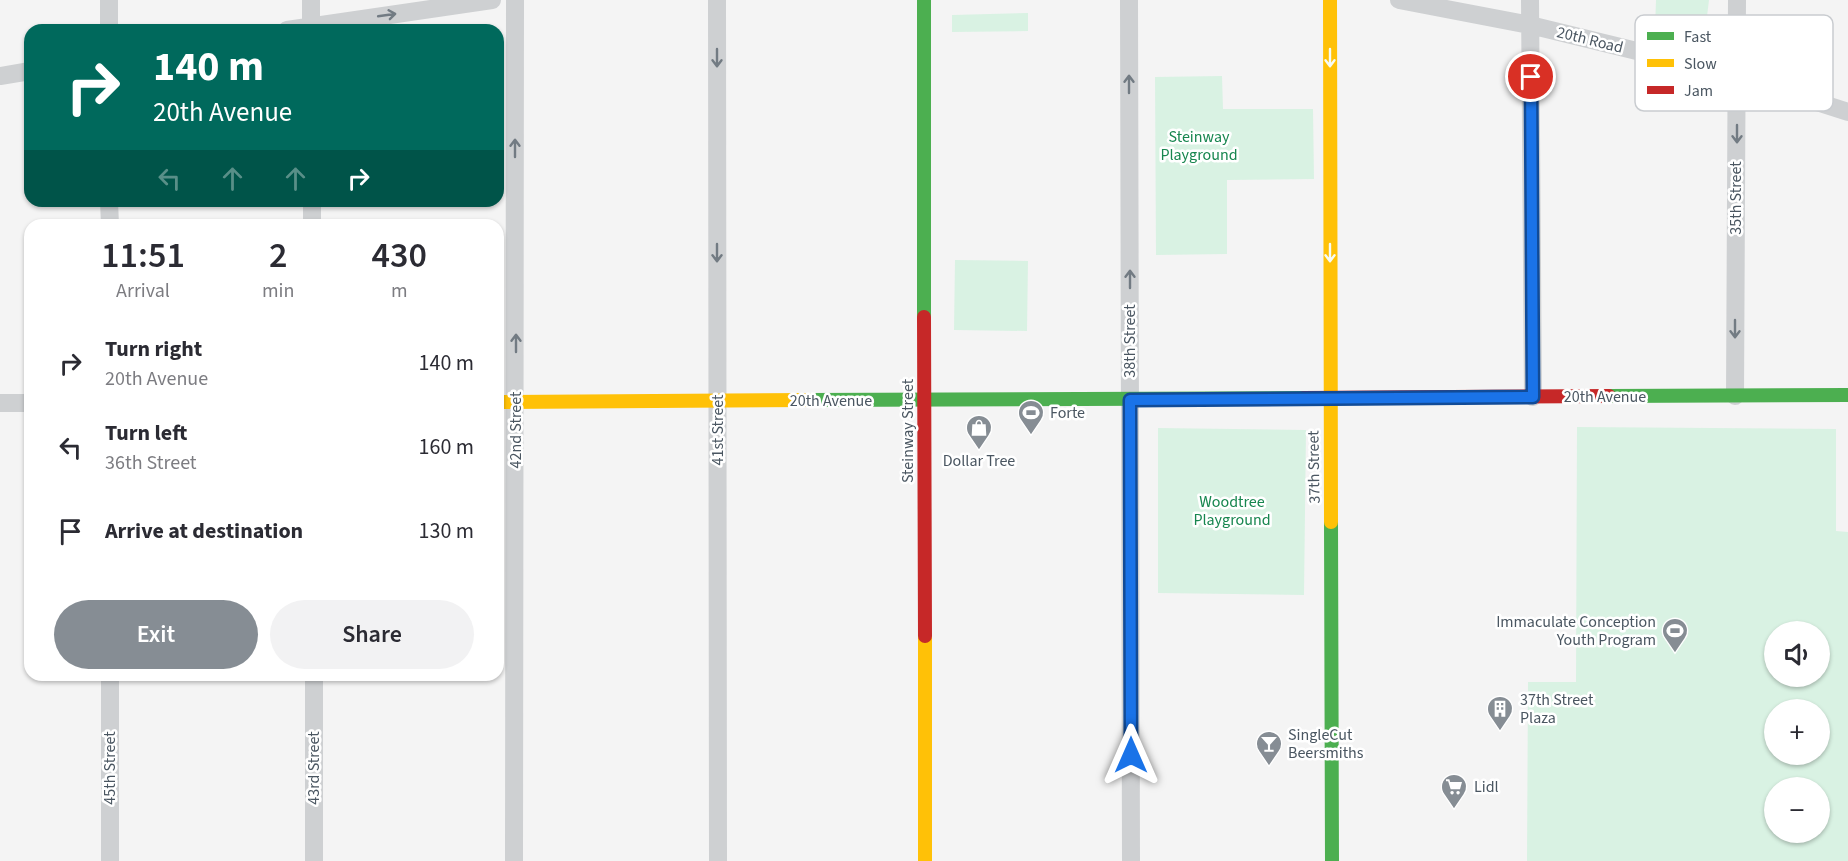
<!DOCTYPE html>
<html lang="en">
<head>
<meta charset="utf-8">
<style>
	:root { --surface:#fff; --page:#f2f2f3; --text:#2b2b33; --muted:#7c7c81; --accent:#868d94 }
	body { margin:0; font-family:"Source Sans 3",sans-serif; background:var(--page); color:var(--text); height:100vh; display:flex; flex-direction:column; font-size:22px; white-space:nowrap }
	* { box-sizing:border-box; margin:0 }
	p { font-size:20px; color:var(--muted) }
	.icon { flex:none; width:33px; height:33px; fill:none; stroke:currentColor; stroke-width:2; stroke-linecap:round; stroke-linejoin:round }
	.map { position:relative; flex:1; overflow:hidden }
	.sheet { position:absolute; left:24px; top:219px; width:480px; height:462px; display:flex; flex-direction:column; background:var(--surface); border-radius:18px; box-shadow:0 2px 4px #0004 }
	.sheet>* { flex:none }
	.top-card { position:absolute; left:24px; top:24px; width:480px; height:183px; border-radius:18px; box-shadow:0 2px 4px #0004; background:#00695c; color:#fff; overflow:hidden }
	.controls { position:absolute; left:1764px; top:621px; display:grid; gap:12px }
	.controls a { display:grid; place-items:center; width:66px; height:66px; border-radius:50%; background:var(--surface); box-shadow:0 2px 4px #0004; font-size:30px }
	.pin { position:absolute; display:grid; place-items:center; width:51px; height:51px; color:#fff; margin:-26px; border:3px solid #fff; border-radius:50%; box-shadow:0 2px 6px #0007 }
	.me { position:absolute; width:66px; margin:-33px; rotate:0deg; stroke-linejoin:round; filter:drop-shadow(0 0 4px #0008) }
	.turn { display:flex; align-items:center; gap:21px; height:126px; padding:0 30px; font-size:27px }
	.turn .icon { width:78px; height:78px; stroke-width:2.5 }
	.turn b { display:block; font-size:42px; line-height:51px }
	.lanes { display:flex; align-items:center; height:57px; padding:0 30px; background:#0003; justify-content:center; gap:30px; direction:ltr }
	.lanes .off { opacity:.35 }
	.eta { display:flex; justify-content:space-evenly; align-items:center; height:102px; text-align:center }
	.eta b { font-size:36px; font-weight:600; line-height:42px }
	.cta { display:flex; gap:12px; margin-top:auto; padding:12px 30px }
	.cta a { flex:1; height:69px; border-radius:36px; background:var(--accent); color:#fff; font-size:24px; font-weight:600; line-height:69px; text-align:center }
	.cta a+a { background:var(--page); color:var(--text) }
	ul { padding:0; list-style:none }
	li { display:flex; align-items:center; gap:18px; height:84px; padding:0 30px }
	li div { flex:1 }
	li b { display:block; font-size:22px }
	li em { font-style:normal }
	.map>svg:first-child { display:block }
	.green { fill:#d9f2e3; fill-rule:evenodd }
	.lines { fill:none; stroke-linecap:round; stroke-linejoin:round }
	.street { stroke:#ced0d2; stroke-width:18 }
	.fast { stroke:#4caf50; stroke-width:14 }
	.slow { stroke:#ffc107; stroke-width:14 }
	.jam { stroke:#c62828; stroke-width:14 }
	.oneway { stroke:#727b83 }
	.oneway2 { stroke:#f6fbf6 }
	.route-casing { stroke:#114b97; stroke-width:15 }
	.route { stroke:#1a73e8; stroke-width:10 }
	.labels { text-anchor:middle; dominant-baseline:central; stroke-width:5; stroke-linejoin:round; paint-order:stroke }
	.street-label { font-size:16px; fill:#4a5661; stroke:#fff }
	.park-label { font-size:16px; fill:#17864f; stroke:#fff }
	.poi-label { font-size:16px; fill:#4a5661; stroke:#fff; text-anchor:start }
	.key { fill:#fff; stroke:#c9ccd0; stroke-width:1.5 }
	.key-label { font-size:16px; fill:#4a5661 }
</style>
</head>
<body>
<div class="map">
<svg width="1848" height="861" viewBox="0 0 1848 861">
	<rect width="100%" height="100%" fill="#f4f4f4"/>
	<path class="green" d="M 1656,0 L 1709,0 L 1704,41 L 1655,29 Z
		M 1028,13 L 1028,31 L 952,32 L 952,15 Z
		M 1222,76 L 1223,109 L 1313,109 L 1314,179 L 1227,180 L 1227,254 L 1156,255 L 1155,77 Z
		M 955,260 L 1028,261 L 1027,331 L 954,330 Z
		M 1577,427 L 1836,429 L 1836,531 L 1848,532 L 1848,861 L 1527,861 L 1528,682 L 1576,682 ZM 1774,632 L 1820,632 L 1820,676 L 1774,676 ZM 1774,710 L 1820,710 L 1820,754 L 1774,754 ZM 1774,788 L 1820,788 L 1820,832 L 1774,832 Z
		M 1158,428 L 1306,430 L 1304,595 L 1158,593 Z"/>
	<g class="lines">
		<path class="street" d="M 717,0 L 718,861
			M 1129,0 L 1131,861
			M 1399,0 L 1530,25 L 1727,73 L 1848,112
			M 1530,0 L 1533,397
			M 109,30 L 109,0
			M 287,30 L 492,0
			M 311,30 L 311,0
			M 0,76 L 30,71
			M 109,201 L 110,225
			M 312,201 L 312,225
			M 1735,396 L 1737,0
			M 0,403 L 30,403
			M 110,675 L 110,861
			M 314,675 L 314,861
			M 514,861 L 515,0"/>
		<path class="fast" d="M 924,0 L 924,317
			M 1609,396 L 1848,395
			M 808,400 L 1304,398
			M 1331,522 L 1332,861"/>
		<path class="slow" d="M 1330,0 L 1331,522
			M 498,402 L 808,400
			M 925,636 L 925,861"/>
		<path class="jam" d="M 924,317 L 925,636
			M 1304,398 L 1609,396"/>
	</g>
	<defs><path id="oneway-shaft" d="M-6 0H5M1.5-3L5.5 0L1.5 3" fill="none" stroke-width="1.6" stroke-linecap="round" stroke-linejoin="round" transform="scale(1.5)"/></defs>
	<g class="oneway">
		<use href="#oneway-shaft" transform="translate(387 15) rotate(-8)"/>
		<use href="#oneway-shaft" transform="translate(717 58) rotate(90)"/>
		<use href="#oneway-shaft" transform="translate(1129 84) rotate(-90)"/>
		<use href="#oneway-shaft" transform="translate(1737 134) rotate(90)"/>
		<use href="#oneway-shaft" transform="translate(515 148) rotate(-90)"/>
		<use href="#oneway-shaft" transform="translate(717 253) rotate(90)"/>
		<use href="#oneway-shaft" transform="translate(1130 279) rotate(-90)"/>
		<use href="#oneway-shaft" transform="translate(1735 329) rotate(90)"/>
		<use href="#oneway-shaft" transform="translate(516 343) rotate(-90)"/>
	</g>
	<g class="oneway2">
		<use href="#oneway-shaft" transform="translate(1330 58) rotate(90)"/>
		<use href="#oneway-shaft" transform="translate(1330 253) rotate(90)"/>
	</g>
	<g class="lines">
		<defs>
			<path id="route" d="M 1131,755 L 1130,400 L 1533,397 L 1531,77"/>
		</defs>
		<use href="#route" class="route-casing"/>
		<use href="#route" class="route"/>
	</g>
	<defs>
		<symbol id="stadium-pin" viewBox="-11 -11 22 30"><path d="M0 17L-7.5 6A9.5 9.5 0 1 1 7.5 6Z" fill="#868d94" stroke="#fff"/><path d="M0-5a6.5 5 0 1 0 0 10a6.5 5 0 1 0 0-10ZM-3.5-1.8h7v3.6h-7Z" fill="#fff"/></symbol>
		<symbol id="shop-pin" viewBox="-11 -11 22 30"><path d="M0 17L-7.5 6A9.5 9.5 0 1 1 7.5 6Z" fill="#868d94" stroke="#fff"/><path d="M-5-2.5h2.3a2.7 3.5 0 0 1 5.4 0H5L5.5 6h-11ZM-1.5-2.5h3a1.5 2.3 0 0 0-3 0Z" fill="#fff"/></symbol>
		<symbol id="building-pin" viewBox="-11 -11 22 30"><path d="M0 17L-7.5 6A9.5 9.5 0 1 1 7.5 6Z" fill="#868d94" stroke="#fff"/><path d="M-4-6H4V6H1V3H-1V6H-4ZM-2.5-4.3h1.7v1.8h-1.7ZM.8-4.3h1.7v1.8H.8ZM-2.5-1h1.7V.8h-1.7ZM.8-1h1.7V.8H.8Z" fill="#fff"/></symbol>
		<symbol id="bar-pin" viewBox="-11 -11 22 30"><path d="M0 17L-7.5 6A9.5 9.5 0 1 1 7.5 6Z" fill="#868d94" stroke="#fff"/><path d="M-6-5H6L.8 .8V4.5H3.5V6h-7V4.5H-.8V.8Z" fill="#fff"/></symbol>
		<symbol id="supermarket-pin" viewBox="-11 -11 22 30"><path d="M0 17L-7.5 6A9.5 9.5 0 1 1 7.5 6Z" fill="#868d94" stroke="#fff"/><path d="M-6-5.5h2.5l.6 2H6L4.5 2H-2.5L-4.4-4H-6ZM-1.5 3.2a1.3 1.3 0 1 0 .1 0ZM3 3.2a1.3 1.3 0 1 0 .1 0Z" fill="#fff"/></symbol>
	</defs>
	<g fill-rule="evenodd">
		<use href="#stadium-pin" x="1016" y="398" width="30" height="40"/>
		<use href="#shop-pin" x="964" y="413" width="30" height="40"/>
		<use href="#stadium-pin" x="1660" y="616" width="30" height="40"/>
		<use href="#building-pin" x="1485" y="694" width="30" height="40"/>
		<use href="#bar-pin" x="1254" y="729" width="30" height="40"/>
		<use href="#supermarket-pin" x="1439" y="772" width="30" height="40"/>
	</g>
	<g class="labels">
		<g class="street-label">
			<text transform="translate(1590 40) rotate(14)">20th Road</text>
			<text transform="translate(1736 198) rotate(-90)">35th Street</text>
			<text transform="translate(1130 341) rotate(-90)">38th Street</text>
			<text x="1605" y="397">20th Avenue</text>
			<text x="831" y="401">20th Avenue</text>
			<text transform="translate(516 430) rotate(-90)">42nd Street</text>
			<text transform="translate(718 430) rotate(-90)">41st Street</text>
			<text transform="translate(908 431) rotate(-90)">Steinway Street</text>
			<text transform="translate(1314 467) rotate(-91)">37th Street</text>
			<text transform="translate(110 768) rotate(-90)">45th Street</text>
			<text transform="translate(314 768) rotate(-90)">43rd Street</text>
		</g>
		<g class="park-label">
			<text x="1199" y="137">Steinway<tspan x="1199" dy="18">Playground</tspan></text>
			<text x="1232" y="502">Woodtree<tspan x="1232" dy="18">Playground</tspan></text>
		</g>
		<g class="poi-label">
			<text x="1050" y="413">Forte</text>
			<text x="979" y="461" text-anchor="middle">Dollar Tree</text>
			<text x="1656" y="622" text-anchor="end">Immaculate Conception<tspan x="1656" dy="18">Youth Program</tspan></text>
			<text x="1520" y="700">37th Street<tspan x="1520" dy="18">Plaza</tspan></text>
			<text x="1288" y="735">SingleCut<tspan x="1288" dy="18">Beersmiths</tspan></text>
			<text x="1474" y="787">Lidl</text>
		</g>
	</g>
	<rect x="1635" y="15" width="198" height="96" rx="9" class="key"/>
	<rect x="1647" y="32" width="27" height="8" fill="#4caf50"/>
	<rect x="1647" y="59" width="27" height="8" fill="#ffc107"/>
	<rect x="1647" y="86" width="27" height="8" fill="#c62828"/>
	<g class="key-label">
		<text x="1684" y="42">Fast</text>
		<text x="1684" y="69">Slow</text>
		<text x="1684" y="96">Jam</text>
	</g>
</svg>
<div class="controls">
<a><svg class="icon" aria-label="sound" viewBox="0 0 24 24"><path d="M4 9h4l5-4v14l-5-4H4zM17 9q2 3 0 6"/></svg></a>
<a>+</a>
<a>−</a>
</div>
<div class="pin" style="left:1531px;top:77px;background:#d93025"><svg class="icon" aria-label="arrive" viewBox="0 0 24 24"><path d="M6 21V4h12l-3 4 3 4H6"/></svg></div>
<svg class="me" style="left:1131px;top:755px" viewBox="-20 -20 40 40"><path d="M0-17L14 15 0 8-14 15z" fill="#1a73e8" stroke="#fff" stroke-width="4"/></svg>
<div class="top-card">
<div class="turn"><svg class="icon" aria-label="right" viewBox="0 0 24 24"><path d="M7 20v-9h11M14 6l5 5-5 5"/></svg><div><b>140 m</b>20th Avenue</div></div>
<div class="lanes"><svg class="icon off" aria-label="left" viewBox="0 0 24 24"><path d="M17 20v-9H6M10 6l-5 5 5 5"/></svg><svg class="icon off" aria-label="ahead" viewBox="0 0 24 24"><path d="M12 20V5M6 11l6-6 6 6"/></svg><svg class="icon off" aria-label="ahead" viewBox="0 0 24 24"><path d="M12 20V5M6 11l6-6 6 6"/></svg><svg class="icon" aria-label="right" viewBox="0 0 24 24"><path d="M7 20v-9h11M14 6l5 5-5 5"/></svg></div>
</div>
<section class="sheet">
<div class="eta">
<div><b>11:51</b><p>Arrival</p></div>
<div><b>2</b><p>min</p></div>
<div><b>430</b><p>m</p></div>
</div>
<ul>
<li><svg class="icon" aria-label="right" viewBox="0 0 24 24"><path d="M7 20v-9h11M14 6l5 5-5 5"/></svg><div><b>Turn right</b><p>20th Avenue</p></div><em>140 m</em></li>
<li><svg class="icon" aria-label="left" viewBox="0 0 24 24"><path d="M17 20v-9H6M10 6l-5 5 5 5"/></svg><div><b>Turn left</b><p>36th Street</p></div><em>160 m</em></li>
<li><svg class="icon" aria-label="arrive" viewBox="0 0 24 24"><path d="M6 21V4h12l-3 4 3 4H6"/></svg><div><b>Arrive at destination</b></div><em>130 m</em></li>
</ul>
<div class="cta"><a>Exit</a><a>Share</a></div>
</section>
</div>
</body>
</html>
